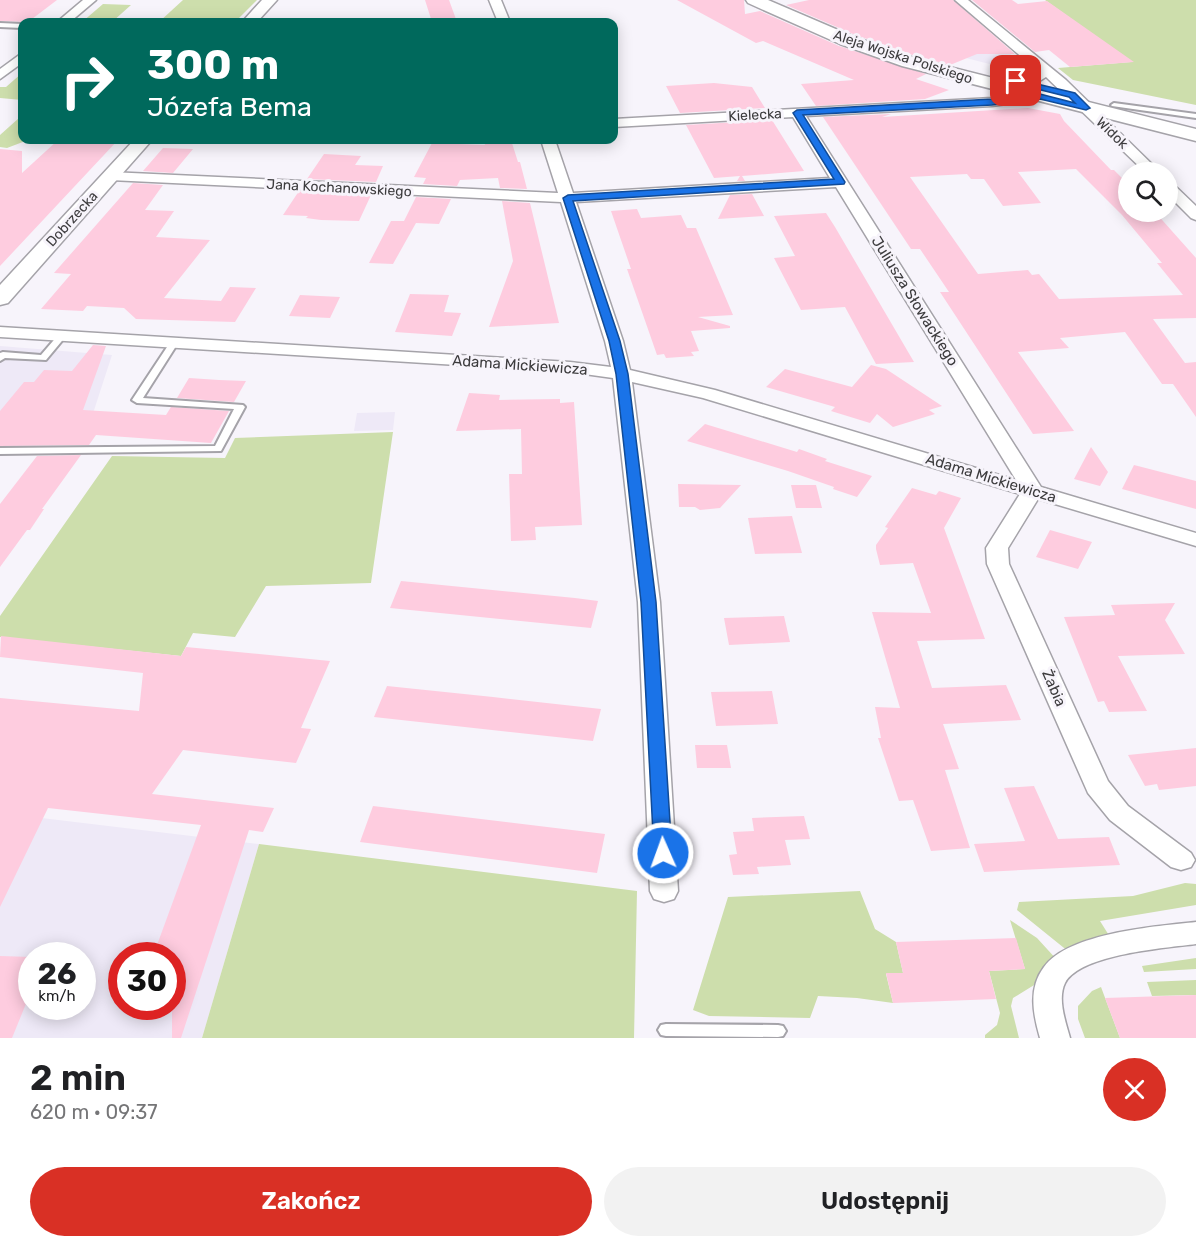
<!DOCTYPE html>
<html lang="pl">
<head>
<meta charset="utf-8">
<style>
	:root { --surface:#fff; --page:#f2f2f2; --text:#202124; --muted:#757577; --accent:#d93025 }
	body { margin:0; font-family:Rubik,sans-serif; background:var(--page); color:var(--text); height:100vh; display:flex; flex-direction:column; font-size:22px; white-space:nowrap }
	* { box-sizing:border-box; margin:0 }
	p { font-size:20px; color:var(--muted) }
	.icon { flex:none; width:33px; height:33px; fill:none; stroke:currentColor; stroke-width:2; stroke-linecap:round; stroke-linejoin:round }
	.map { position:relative; height:1038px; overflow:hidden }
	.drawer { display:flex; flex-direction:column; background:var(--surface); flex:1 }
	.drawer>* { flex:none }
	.banner { position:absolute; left:18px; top:18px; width:600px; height:126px; border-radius:12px; box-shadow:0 3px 15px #0003; background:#00695c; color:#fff; overflow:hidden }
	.fabs { position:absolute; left:1118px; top:162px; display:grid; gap:12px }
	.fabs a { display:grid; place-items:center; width:60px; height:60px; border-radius:50%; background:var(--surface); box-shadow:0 3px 15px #0003; font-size:30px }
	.speed { position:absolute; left:18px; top:942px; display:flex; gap:12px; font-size:30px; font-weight:700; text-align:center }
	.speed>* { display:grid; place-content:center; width:78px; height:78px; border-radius:50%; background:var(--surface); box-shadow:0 3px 15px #0003; line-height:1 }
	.speed small { font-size:15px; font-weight:400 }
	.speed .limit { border:9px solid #d22; background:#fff; color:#111 }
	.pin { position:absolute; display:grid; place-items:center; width:51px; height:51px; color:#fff; margin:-26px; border-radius:12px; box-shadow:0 3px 9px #0006 }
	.me { position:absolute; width:66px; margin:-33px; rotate:358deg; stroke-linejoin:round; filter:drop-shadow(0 0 4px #0008) }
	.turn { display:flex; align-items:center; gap:21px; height:126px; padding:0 30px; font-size:27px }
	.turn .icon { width:78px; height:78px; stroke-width:2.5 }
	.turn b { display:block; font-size:42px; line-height:51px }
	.round { display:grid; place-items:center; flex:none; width:63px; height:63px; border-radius:32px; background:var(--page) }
	.summary { display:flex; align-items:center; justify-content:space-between; height:102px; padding:0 30px }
	h1 { font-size:36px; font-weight:600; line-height:45px }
	.button { display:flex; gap:12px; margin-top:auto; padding:12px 30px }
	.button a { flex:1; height:69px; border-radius:36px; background:var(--accent); color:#fff; font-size:24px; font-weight:600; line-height:69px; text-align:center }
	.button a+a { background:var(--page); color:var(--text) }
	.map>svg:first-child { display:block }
	.built { fill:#eee9f7; fill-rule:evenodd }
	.green { fill:#cddeac }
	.building { fill:#feccdf; fill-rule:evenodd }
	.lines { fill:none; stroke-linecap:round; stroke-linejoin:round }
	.service-casing { stroke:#a5a3a9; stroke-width:4 }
	.minor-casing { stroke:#a5a3a9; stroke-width:3 }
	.tertiary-casing { stroke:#a5a3a9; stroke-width:3 }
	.secondary-casing { stroke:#a5a3a9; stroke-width:3 }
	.service { fill:#fff; fill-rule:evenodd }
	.minor { fill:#fff; fill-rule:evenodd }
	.tertiary { fill:#fff; fill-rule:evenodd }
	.secondary { fill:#fff; fill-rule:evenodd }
	.route { fill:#1a73e8; stroke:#114b97; stroke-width:1.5 }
	.labels { text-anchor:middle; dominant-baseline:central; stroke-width:6; stroke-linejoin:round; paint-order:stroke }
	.far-street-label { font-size:14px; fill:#3d3c3e; stroke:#f7f4fb }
	.street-label { font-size:15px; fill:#3d3c3e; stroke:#f7f4fb }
</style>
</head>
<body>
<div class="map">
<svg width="1196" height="1038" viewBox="0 0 1196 1038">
	<rect width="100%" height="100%" fill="#f7f4fb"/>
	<path class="built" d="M 994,39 L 1021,64 L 1033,75 L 958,56 Z
		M 0,346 L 112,355 L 83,444 L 0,446 Z
		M 395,412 L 393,430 L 354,431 L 357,413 Z
		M 0,813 L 259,844 L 202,1038 L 0,1038 ZM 32,956 L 82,956 L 82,1006 L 32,1006 ZM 122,956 L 172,956 L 172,1006 L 122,1006 Z"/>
	<path class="green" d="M 183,0 L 257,0 L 235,22 L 159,22 Z
		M 1045,0 L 1196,0 L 1196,105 L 1073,80 L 1058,68 L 1131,62 Z
		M 103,4 L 131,5 L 112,22 L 82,22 Z
		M 22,73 L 22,100 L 0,98 L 0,87 L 6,87 Z
		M 19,118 L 22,119 L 22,140 L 28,140 L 7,148 L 0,147 L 0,135 Z
		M 393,432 L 371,583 L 266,586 L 235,637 L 193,633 L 181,656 L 0,637 L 0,616 L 112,456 L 225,458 L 235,438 Z
		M 259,844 L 637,891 L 634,1038 L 202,1038 Z
		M 1185,883 L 1196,884 L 1196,905 L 1100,921 L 1110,937 L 1069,952 L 1017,910 L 1019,902 L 1133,896 Z
		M 860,891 L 875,929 L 896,942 L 903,973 L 886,974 L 893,1003 L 857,998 L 818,996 L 810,1018 L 709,1016 L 693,1010 L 728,897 Z
		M 1010,920 L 1037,938 L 1058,961 L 1039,982 L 1013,998 L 1011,1006 L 1019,1038 L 985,1038 L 985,1035 L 997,1025 L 1000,1013 L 989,971 L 1025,969 Z
		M 1196,958 L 1196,969 L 1144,972 L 1142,966 Z
		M 1196,980 L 1196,995 L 1152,996 L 1147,982 Z
		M 1101,987 L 1120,1038 L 1085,1038 L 1078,1019 L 1078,1006 L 1092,991 Z"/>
	<path class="building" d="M 0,0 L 57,0 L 28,22 L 0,21 Z
		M 425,0 L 449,0 L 457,22 L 432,22 Z
		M 677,0 L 744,0 L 745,14 L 760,11 L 839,46 L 926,74 L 916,79 L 949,90 L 925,99 L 816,106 L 801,84 L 854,80 L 763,41 L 756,43 Z
		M 809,0 L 953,0 L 1015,54 L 977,54 L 950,65 L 915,56 L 853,34 L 786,5 Z
		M 972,0 L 1012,0 L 1018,4 L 1047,1 L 1134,62 L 1070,67 L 1049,50 L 1035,52 Z
		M 714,83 L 752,87 L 765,108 L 680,113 L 666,86 Z
		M 1028,108 L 1060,114 L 1064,121 L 1111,170 L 1114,170 L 1128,184 L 1128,212 L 1155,212 L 1196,258 L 1196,318 L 1153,319 L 1185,363 L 1196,362 L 1196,417 L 1173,384 L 1162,384 L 1125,332 L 1060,338 L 1069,348 L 1018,352 L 1074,431 L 1033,434 L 940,292 L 949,292 L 920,249 L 911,249 L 823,117 L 891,114 L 882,117 ZM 1076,169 L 1122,215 L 1162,263 L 1157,263 L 1183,295 L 1059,299 L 1039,274 L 1032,275 L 1028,270 L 978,274 L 910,177 L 967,174 L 971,179 L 984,179 L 1003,206 L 1041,203 L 1018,172 Z
		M 772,120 L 804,171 L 742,176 L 745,181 L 737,181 L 740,176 L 714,178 L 686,125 Z
		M 58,140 L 118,140 L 0,266 L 0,149 L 22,151 L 22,173 Z
		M 483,140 L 511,140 L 518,162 L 520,162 L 527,189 L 500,188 L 498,178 L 460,180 L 457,186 L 423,184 L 426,178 L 414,177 L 432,143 L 485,145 Z
		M 163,148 L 193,149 L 173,173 L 143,171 Z
		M 324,154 L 361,156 L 355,165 L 383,166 L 376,182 L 307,179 Z
		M 133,183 L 163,185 L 145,210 L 174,211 L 156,237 L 210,240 L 164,298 L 221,301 L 230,287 L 256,288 L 235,322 L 136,319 L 124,308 L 87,306 L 83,311 L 41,309 L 71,274 L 54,273 Z
		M 299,191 L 371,195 L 359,221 L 321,220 L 306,218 L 308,216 L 283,215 Z
		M 752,194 L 764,216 L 718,219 L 730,195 Z
		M 416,197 L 451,199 L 439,224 L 416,223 L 393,264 L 369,263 L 391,221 L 404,221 Z
		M 502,201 L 530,203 L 559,323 L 489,327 L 513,261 Z
		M 637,209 L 641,218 L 681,215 L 687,228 L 696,228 L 733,315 L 698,317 L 730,326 L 730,328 L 691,331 L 699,351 L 691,352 L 694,356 L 666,358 L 664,354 L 657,355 L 627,269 L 631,269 L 611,211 Z
		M 826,213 L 835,227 L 914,362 L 876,364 L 845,307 L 801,310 L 774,258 L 795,256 L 774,216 Z
		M 410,294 L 449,295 L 444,312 L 461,313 L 452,336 L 395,332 Z
		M 300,295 L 340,297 L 330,318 L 289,316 Z
		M 93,345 L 106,346 L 83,410 L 166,415 L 171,407 L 229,411 L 211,443 L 96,435 L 89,445 L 0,446 L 0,411 L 24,382 L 34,382 L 44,370 L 72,371 Z
		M 871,365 L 886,369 L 942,406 L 929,410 L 935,414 L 893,427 L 877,414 L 870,423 L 831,411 L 835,407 L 766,387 L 785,369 L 852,387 Z
		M 189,378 L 219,380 L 246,381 L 234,402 L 177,398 Z
		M 469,393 L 500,395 L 499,400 L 560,399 L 560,403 L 574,402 L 582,525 L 535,527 L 536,540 L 511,541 L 509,474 L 522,474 L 521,429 L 456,431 Z
		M 705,424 L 797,452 L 799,449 L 827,459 L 825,461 L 872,476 L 857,497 L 833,489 L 834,487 L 788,471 L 687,441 Z
		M 1091,447 L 1108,472 L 1100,486 L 1074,479 Z
		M 81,455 L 42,509 L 44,509 L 30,530 L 27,530 L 0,567 L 0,504 L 37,456 Z
		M 1134,465 L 1196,481 L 1196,509 L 1122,489 Z
		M 678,484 L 741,485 L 720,508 L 700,510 L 695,507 L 679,507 Z
		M 791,485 L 816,485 L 822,508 L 796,508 Z
		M 912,488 L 936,495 L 939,491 L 961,498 L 944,528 L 985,639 L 917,641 L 932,688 L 1006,685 L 1021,720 L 943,724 L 959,769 L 945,770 L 970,848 L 931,851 L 913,800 L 899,801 L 878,738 L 881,738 L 875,707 L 900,708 L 872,612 L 931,613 L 913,563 L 880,565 L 876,549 L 876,545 L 888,528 L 885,527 Z
		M 792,516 L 802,553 L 755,554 L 748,518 Z
		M 1050,530 L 1092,542 L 1078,569 L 1036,557 Z
		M 401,581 L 575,598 L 598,601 L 591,628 L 390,608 Z
		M 1175,603 L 1165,620 L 1185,654 L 1118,656 L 1147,711 L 1109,712 L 1104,701 L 1098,702 L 1064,617 L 1115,615 L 1111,605 Z
		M 784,616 L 790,642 L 729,645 L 724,618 Z
		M 1,636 L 181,656 L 186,647 L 330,661 L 301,728 L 311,729 L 296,763 L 183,750 L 152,794 L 274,808 L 263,832 L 249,830 L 181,1038 L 172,1038 L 172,956 L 153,956 L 201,825 L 48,808 L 0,907 L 0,698 L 139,711 L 143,673 L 0,657 Z
		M 387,686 L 493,697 L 601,709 L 593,741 L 374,717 Z
		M 772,691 L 778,724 L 716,726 L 711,692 Z
		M 695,745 L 727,745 L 731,768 L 697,768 Z
		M 1196,748 L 1196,786 L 1159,790 L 1157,784 L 1145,786 L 1128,755 Z
		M 1034,786 L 1058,839 L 1109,837 L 1120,865 L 984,872 L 974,844 L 1025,841 L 1004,788 Z
		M 373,806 L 605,834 L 597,873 L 360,842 Z
		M 804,816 L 810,839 L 785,840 L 791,865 L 757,867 L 759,874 L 733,875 L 729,855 L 737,854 L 733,832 L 754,831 L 752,818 Z
		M 1016,938 L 1025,969 L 989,971 L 996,999 L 893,1003 L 886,973 L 903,973 L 896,942 Z
		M 0,956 L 32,957 L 32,989 L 12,1038 L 0,1038 Z
		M 1196,995 L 1196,1038 L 1120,1038 L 1105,998 Z"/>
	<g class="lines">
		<defs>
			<path id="service" d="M 0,23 L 22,24 L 22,28 L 0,27 Z
				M 1114,103 L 1196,114 L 1196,118 L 1112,106 L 1111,105 Z
				M 62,333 L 66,336 L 46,360 L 5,358 L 0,361 L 0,353 L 3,352 L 41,355 L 59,334 Z
				M 174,340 L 178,343 L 143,398 L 243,405 L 245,407 L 221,451 L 0,454 L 0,448 L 215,446 L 234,409 L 137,403 L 132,400 L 171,341 Z
				M 666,1024 L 778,1025 L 783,1026 L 786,1031 L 783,1036 L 778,1037 L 666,1036 L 661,1035 L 658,1030 L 661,1025 Z"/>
			<path id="minor" d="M 83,0 L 96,0 L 70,22 L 57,22 Z
				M 489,0 L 501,0 L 510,22 L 498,22 Z
				M 955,0 L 968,0 L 1066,80 L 1160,172 L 1145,172 L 1046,77 L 1038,82 L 1011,84 L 1010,81 L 1011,78 L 1034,75 L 1038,71 Z
				M 22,53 L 22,63 L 0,79 L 0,69 Z
				M 1040,92 L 1045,93 L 1047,96 L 1045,99 L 992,106 L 806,116 L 1041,487 L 1196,533 L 1196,546 L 1038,499 L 1008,548 L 1009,564 L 1108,781 L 1128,806 L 1191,853 L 1195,860 L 1191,867 L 1181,870 L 1171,867 L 1110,820 L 1088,793 L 987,564 L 986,548 L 1020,494 L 703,398 L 632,382 L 660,602 L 678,891 L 674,899 L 664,902 L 654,899 L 650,891 L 638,602 L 613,378 L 570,372 L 0,337 L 0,327 L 570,362 L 611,367 L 605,341 L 561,202 L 110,180 L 103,176 L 110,172 L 558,193 L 541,140 L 555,140 L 573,193 L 830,178 L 793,117 L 614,127 L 614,119 L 992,98 ZM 836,187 L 1016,480 L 715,390 L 630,370 L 623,341 L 576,202 Z
				M 1167,182 L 1172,183 L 1196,206 L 1196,220 L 1191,218 L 1167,194 Z
				M 1196,922 L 1196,944 C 1166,948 1080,954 1065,983 C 1057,999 1066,1023 1070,1038 L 1040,1038 C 1033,1014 1028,988 1044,967 C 1068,933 1157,926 1196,922 Z"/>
			<path id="tertiary" d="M 262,0 L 277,0 L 257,22 L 242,22 Z
				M 134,140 L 152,140 L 8,303 L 0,305 L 0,285 Z"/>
			<path id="secondary" d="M 746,0 L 768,0 L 852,36 L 914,58 L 1196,129 L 1196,141 L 902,66 L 840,44 L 748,3 Z"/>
		</defs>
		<use href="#service" class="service-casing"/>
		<use href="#minor" class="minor-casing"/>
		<use href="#tertiary" class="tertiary-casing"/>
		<use href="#secondary" class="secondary-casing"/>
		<use href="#service" class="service"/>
		<use href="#minor" class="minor"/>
		<use href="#tertiary" class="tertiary"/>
		<use href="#secondary" class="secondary"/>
	</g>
	<path class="route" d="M 1016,79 L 1075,93 L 1090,108 L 1086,110 L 1040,99 L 992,105 L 803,115 L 845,182 L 844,184 L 573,201 L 620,341 L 628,374 L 656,602 L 672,853 L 669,858 L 663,860 L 657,858 L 654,853 L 641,602 L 616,374 L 609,341 L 563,198 L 568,195 L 834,179 L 793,113 L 797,110 L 992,99 L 1040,94 L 1075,103 L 1069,97 L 1013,83 L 1012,81 Z"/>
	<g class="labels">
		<g class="far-street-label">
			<text transform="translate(903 57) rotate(18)">Aleja Wojska Polskiego</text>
			<text transform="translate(755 115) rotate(-3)">Kielecka</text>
			<text transform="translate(1112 133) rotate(44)">Widok</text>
			<text transform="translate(339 188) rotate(3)">Jana Kochanowskiego</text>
			<text transform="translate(72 219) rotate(-48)">Dobrzecka</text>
		</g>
		<g class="street-label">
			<text transform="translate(915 301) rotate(58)">Juliusza Słowackiego</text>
			<text transform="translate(520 365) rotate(4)">Adama Mickiewicza</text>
			<text transform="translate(991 478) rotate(17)">Adama Mickiewicza</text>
			<text transform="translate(1054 688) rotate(66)">Żabia</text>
		</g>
	</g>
</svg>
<div class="fabs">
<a><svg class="icon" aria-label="search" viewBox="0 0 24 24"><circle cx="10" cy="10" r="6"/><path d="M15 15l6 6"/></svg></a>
</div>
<div class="speed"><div>26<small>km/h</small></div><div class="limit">30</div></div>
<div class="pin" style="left:1016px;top:81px;background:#d93025"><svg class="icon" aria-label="arrive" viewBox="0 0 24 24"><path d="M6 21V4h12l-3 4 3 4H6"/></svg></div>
<svg class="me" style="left:663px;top:853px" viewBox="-20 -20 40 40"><circle r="17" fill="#1a73e8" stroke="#fff" stroke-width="3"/><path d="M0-11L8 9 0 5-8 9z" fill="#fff"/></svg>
<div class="banner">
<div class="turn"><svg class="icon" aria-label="right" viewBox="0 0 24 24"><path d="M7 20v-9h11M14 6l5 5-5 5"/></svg><div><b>300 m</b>Józefa Bema</div></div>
</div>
</div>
<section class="drawer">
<div class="summary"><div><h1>2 min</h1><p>620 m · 09:37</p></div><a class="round" style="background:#d93025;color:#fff"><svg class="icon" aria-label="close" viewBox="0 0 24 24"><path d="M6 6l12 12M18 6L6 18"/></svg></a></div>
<div class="button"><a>Zakończ</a><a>Udostępnij</a></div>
</section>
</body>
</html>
